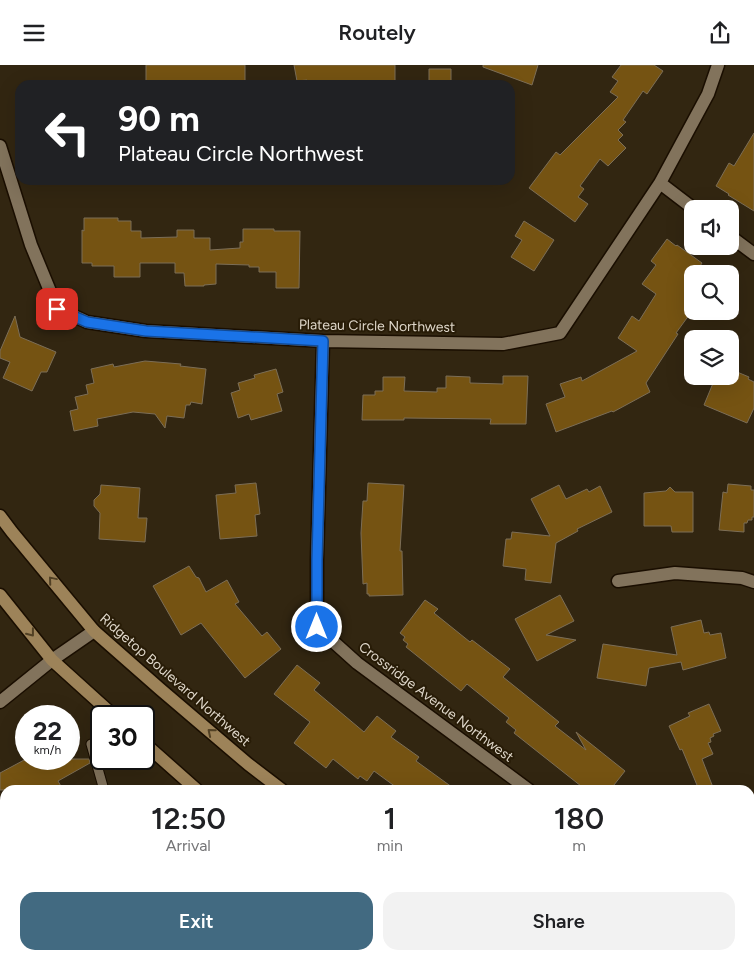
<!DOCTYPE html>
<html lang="en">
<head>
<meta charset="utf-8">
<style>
	:root { --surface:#fff; --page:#f2f2f2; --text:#202124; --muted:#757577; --accent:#426a81 }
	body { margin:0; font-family:Figtree,sans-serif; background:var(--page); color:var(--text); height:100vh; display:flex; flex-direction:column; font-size:19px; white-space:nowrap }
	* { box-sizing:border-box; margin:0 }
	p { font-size:16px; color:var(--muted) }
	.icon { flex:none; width:28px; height:28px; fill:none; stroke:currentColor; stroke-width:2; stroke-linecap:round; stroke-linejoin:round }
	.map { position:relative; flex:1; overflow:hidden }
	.drawer { position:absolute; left:0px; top:720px; width:755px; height:175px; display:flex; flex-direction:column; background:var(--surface); border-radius:15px 15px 0 0; box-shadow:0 5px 20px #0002 }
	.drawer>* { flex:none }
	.top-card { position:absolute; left:15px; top:15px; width:500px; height:105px; border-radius:15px; box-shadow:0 5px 20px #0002; background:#202124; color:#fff; overflow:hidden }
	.fabs { position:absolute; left:684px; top:135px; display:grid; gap:10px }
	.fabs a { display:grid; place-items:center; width:55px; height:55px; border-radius:10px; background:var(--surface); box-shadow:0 5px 20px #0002; font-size:25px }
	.speed { position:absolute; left:15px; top:640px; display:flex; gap:10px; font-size:25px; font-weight:700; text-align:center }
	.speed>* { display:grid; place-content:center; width:65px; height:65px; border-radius:50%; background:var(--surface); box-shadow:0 5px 20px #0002; line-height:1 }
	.speed small { font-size:12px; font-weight:400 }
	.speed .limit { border:2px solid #111; border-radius:8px; background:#fff; color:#111 }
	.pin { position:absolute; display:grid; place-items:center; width:42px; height:42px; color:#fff; margin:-21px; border-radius:10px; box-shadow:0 2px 8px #0006 }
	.me { position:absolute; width:55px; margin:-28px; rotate:0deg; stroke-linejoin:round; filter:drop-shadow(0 0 4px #0008) }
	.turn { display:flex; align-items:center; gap:18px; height:105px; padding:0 20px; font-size:22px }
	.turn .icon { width:65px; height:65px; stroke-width:2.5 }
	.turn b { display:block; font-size:35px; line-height:42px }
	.eta { display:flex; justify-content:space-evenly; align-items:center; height:85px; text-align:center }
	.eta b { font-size:30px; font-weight:600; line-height:35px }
	.button { display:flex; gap:10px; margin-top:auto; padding:10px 20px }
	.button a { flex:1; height:58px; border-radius:15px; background:var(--accent); color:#fff; font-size:20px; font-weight:600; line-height:58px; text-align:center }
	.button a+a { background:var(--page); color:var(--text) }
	header { display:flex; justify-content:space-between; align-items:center; height:65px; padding:0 20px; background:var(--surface); font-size:22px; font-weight:600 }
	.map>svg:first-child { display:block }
	.building { fill:#755312; stroke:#7c6e57 }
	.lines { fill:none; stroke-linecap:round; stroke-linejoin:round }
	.lane-casing { stroke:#1a0e00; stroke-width:11 }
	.street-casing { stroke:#1a0e00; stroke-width:15 }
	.secondary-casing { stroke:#1a0e00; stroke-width:15 }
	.lane { stroke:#82735c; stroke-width:9 }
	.street { stroke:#82735c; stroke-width:12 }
	.secondary { stroke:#9d8359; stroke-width:12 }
	.oneway { stroke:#514024 }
	.route-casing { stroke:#114b97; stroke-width:12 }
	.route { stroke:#1a73e8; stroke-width:9 }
	.labels { text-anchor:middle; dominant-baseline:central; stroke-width:4; stroke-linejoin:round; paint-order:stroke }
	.street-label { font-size:14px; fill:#dfd7ca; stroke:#281c07 }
</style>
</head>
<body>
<header><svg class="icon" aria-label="menu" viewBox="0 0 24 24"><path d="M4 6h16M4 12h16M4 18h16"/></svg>Routely<svg class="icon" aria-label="share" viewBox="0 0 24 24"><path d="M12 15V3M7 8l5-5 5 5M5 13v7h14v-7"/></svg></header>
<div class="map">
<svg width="754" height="895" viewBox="0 0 754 895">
	<rect width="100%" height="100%" fill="#322611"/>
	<path class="building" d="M 146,0 L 245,0 L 245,17 L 191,17 L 191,20 L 146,20 Z
		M 294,0 L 395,0 L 395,20 L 308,20 L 307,15 L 297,16 Z
		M 483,0 L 538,0 L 532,20 L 483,2 Z
		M 621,0 L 654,0 L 663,6 L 647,29 L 643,26 L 623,55 L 626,57 L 618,65 L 623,70 L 618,75 L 626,83 L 608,101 L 600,94 L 580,121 L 584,124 L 578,132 L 588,139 L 575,157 L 529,123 L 556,87 L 560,90 L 618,32 L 610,27 L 618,16 L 612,12 Z
		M 429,4 L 451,4 L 451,20 L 429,20 Z
		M 754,68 L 754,146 L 728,130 L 729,129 L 716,121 L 729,98 L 734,101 Z
		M 84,153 L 118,153 L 118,156 L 131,156 L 131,166 L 141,166 L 141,173 L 177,172 L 177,165 L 194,165 L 194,173 L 210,173 L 210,185 L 240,183 L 240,177 L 243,177 L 243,164 L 274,164 L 274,166 L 300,166 L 299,223 L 276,223 L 276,207 L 259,207 L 259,202 L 249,202 L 249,200 L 216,199 L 216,219 L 204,220 L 204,221 L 185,221 L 184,208 L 175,208 L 175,198 L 140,198 L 140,212 L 114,212 L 114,201 L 92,201 L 92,198 L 82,198 L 82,165 L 84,166 Z
		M 524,156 L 554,175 L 534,206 L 511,192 L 522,175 L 515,171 Z
		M 667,174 L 676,181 L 677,180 L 702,198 L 695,209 L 692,209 L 692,246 L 676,268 L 678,269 L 646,318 L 650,327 L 613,347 L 612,346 L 556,367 L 546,339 L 565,332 L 560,319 L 581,312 L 582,316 L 637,286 L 618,273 L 632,251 L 639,256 L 656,229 L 642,219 L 656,200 L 651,196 Z
		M 15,251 L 20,272 L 56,287 L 47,307 L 41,307 L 32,326 L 3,313 L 10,297 L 0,293 L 0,286 Z
		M 145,296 L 181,299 L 180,301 L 206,304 L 202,339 L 191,337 L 190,340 L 186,340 L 184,353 L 167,351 L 165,363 L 155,349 L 133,347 L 97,354 L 98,361 L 74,366 L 70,346 L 78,344 L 75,332 L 88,329 L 86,320 L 94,318 L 91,304 L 113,299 L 114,302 Z
		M 276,304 L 283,327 L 277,329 L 282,346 L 251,355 L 249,349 L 238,353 L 231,328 L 240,325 L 238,318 L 255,313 L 254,310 Z
		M 730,304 L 749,312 L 748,314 L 754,317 L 754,343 L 747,358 L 704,340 L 716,311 L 730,311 Z
		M 446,311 L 470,312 L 470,318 L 503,319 L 503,311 L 528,311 L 526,359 L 490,359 L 491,354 L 404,353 L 404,355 L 362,355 L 363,330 L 375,330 L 375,326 L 383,326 L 383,312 L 405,312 L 404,326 L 437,327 L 437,323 L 446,323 Z
		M 256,418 L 260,449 L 255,450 L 257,471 L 220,474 L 216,430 L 236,428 L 235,420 Z
		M 368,418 L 404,420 L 400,486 L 402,486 L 403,530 L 369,531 L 369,529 L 367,529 L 367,518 L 363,519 L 361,468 L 363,436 L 367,436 Z
		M 728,419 L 751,421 L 751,425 L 754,425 L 754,452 L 752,452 L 752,455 L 748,455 L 747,458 L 744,458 L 744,467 L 719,465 L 723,427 L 727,428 Z
		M 101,420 L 140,423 L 138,453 L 147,453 L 145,477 L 99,474 L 100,448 L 94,441 L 94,435 L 100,429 Z
		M 559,420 L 566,434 L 587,424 L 589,427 L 600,421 L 612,447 L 577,464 L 578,466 L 556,478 L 551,518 L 525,515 L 526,504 L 503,501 L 506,474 L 511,474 L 512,467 L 550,471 L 531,434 Z
		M 670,422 L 675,427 L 693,427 L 693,467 L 672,467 L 671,461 L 644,461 L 644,428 L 666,426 Z
		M 189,501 L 196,512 L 199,513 L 206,527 L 227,515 L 239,537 L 235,539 L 262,571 L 267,567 L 281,584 L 245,613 L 201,558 L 181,570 L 153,521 Z
		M 560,530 L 574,556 L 546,570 L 576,575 L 537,596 L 515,554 Z
		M 425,535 L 438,544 L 434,548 L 470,577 L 472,575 L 510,604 L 503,612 L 559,657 L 555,661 L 586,685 L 576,667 L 625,706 L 610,725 L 586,725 L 514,668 L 516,665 L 506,657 L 509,653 L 467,619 L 461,626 L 406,582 L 408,579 L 403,575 L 405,572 L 400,568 Z
		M 701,555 L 704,568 L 709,567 L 710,570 L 721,568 L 726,593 L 683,605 L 681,597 L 649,603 L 646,621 L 597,613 L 603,579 L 677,590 L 671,562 Z
		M 297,600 L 320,618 L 314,625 L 364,667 L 377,651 L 396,666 L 391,672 L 419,692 L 416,696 L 456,725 L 400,725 L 374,706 L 367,716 L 360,711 L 358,714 L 333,694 L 326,703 L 294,678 L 310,657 L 274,629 Z
		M 709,639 L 721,666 L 713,669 L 714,671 L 710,673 L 711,677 L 708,678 L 713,689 L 702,694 L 714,725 L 699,725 L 682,684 L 680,685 L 669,661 L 690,651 L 688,648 Z
		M 26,694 L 89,694 L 90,698 L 58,716 L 63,725 L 0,725 L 0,708 Z"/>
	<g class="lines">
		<defs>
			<path id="lane" d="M 91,679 L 104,725"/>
			<path id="street" d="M 0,81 L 31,180 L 57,243 L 87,257 L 146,266 L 323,276 L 503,279 L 560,268 L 660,118 L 708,29 L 718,0
				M 660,118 L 694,144
				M 730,171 L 754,189
				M 323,276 L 317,495 L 317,562 L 357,598 L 529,725
				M 618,516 L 675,508 L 742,513 L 754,517
				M 0,637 L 52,595 L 94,566
				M 750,740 L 754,740
				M 306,890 L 311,895
				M 141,895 L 144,890
				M 547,895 L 558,890
				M 752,895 L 754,873"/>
			<path id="secondary" d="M 0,451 L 12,467 L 94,566 L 160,624 L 248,699 L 282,725
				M 0,530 L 52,595 L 114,651
				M 144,678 L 197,725
				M 438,890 L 445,895
				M 480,890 L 490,895"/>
		</defs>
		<use href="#lane" class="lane-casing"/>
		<use href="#street" class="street-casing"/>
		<use href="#secondary" class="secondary-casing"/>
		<use href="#lane" class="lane"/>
		<use href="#street" class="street"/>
		<use href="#secondary" class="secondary"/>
	</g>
	<defs><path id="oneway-chevron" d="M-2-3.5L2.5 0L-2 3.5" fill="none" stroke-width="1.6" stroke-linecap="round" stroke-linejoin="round" transform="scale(1.25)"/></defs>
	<g class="oneway">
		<use href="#oneway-chevron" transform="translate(52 515) rotate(-130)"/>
		<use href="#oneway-chevron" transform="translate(31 568) rotate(52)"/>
		<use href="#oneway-chevron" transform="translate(211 667) rotate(-140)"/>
	</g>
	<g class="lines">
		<defs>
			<path id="route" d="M 57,244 L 87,257 L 146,266 L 323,276 L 317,495 L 317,562"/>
		</defs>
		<use href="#route" class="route-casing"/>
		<use href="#route" class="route"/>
	</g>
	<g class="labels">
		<g class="street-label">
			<text transform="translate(377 261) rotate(1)">Plateau Circle Northwest</text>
			<text transform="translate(175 615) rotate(41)">Ridgetop Boulevard Northwest</text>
			<text transform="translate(436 637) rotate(37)">Crossridge Avenue Northwest</text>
		</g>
	</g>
</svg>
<div class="fabs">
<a><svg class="icon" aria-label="sound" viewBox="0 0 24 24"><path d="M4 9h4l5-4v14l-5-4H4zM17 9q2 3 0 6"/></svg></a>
<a><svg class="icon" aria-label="search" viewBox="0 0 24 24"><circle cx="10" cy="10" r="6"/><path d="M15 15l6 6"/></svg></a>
<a><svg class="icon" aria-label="layers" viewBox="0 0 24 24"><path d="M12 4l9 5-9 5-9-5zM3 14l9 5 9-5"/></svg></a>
</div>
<div class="speed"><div>22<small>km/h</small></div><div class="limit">30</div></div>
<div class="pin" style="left:57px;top:244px;background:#d93025"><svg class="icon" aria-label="arrive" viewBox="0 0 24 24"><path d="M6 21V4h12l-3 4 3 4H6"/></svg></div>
<svg class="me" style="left:317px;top:562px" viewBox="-20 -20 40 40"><circle r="17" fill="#1a73e8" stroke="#fff" stroke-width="3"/><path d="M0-11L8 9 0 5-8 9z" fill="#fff"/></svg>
<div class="top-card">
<div class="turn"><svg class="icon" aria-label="left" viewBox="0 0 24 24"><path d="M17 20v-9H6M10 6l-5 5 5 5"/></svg><div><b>90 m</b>Plateau Circle Northwest</div></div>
</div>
<section class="drawer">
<div class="eta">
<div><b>12:50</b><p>Arrival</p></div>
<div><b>1</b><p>min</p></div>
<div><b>180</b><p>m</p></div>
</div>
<div class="button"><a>Exit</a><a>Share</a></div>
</section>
</div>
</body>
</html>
